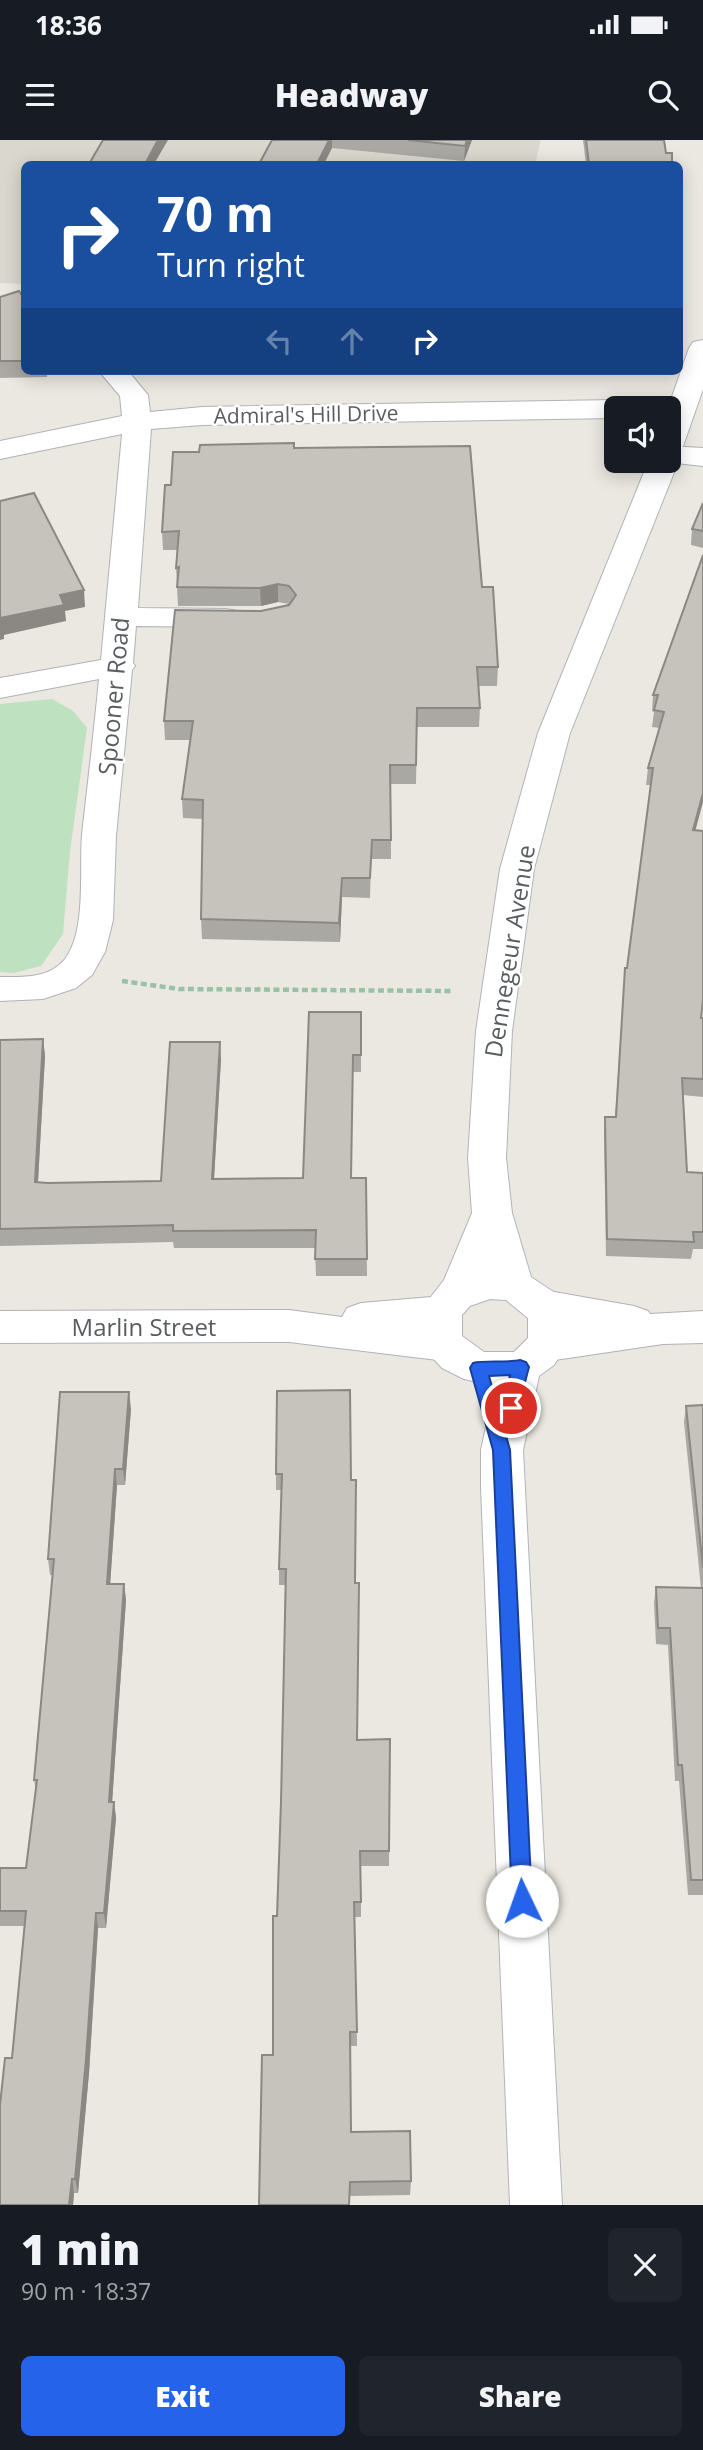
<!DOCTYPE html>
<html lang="en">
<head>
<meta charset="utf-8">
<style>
	:root { --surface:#171b24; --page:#20242c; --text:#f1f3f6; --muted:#9ea1a6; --accent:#2563eb }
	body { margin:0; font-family:"Open Sans",sans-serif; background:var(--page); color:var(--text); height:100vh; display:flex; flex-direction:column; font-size:26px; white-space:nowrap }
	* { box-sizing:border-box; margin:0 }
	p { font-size:23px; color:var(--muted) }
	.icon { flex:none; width:38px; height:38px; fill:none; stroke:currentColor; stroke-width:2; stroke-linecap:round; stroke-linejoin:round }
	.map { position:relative; height:2065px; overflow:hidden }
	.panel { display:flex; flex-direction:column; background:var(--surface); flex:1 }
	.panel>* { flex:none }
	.banner { position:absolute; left:21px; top:21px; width:662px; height:214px; border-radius:10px; box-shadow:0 4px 18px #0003; background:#1a4fa0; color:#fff; overflow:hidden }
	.buttons { position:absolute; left:604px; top:256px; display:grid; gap:14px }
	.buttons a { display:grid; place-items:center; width:77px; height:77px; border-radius:10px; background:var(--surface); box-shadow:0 4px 18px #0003; font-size:35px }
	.pin { position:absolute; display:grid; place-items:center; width:60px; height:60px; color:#fff; margin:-30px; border:4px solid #fff; border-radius:50%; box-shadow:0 2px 7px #0007 }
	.me { position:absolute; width:77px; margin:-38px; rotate:357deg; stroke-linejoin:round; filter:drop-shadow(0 0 5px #0008) }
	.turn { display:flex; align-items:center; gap:24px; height:147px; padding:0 21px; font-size:32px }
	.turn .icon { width:91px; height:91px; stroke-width:2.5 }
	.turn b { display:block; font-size:49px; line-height:60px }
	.lanes { display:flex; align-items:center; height:66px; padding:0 21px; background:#0003; justify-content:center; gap:35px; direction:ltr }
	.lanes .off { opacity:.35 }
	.round { display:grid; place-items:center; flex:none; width:74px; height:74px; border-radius:10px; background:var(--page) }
	.summary { display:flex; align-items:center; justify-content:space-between; height:119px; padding:0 21px }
	h1 { font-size:42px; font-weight:800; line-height:52px }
	.button { display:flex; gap:14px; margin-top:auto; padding:14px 21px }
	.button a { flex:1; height:80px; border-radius:10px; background:var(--accent); color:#fff; font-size:28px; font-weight:800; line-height:80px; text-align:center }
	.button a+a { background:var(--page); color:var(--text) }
	.status { display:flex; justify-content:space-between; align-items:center; height:49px; padding:0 35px; background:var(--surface); direction:ltr }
	.status svg { height:19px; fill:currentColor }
	header { display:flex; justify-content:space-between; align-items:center; height:91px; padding:0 21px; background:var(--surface); font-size:32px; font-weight:800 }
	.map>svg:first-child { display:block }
	.education { fill:#dad7ce }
	.green { fill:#bee1bf }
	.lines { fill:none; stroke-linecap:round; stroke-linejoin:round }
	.street-casing { stroke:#b1b2b7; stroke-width:2 }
	.secondary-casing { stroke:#b2b4ba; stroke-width:2 }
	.path { stroke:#98c1a5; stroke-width:4.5; stroke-dasharray:6 3.5; stroke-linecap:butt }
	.street { fill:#fff; fill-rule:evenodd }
	.secondary { fill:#fff; fill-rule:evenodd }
	.wall { fill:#aaa8a3 }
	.shaded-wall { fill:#8b8884 }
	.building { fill:#c6c3bd; stroke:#8b8884; stroke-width:2 }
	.route { fill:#2563eb; stroke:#184099; stroke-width:2 }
	.labels { text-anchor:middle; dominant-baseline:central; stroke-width:5; stroke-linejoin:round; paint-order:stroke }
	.far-street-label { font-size:21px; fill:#595c60; stroke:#fff }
	.street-label { font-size:24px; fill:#595c60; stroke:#fff }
</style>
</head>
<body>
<div class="status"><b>18:36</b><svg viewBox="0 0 49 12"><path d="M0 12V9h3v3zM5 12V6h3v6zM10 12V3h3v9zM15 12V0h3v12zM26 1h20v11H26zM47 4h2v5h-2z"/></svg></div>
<header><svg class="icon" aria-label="menu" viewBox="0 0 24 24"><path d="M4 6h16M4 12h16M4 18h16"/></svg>Headway<svg class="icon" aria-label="search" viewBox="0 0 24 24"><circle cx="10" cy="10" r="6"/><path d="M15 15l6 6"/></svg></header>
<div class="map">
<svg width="703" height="2065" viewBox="0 0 703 2065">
	<rect width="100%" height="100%" fill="#eae8e0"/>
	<path class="education" d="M 0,0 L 541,0 L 535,24 L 24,24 L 24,144 L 0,143 Z"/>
	<path class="green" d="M 52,559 L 73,571 L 87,588 L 70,711 L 63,794 L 41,826 L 14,833 L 0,832 L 0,564 Z"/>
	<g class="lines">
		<defs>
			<path id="street" d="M 99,231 L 128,231 L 148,255 L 150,272 L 202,267 L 616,260 L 626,263 L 629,268 L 616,268 L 616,278 L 202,285 L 151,289 L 138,468 L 226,469 L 237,471 L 242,478 L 237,485 L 226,487 L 136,486 L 133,523 L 135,526 L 132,530 L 116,696 L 113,780 L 105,812 L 92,835 L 76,848 L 43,859 L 0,861 L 0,837 C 22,837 49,839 65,819 C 87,790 79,729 82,694 C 88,642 94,591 99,539 L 0,558 L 0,538 L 101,520 L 122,294 L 0,319 L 0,301 L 122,276 L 120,256 Z
				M 668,306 L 703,308 L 703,326 L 658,321 L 668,320 Z
				M 543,1150 L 634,1166 L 648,1171 L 650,1174 L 703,1171 L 703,1203 L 663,1204 L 548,1221 L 534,1216 L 528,1205 L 534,1194 L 571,1186 L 529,1176 L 523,1165 L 529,1154 Z
				M 443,1156 L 457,1160 L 463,1171 L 457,1182 L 432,1188 L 460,1194 L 466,1205 L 460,1216 L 446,1221 L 289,1202 L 0,1203 L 0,1171 L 289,1170 L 342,1177 L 347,1168 L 361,1163 Z"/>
			<path id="secondary" d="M 703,200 L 703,249 L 682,309 L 676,316 L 679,320 L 570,593 L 534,729 L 512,891 L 506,1018 L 512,1073 L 531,1137 L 555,1153 L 568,1175 L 571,1188 L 569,1201 L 554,1225 L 539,1236 L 523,1310 L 562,2065 L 510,2065 L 481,1347 L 481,1310 L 495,1246 L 464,1239 L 442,1228 L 431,1216 L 422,1198 L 420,1182 L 430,1158 L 444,1140 L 472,1073 L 468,1018 L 476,891 L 500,729 L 538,593 L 649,320 L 668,320 L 668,268 L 689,208 L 693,202 ZM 490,1159 L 506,1160 L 528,1178 L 528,1198 L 514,1212 L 484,1212 L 462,1196 L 462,1175 L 470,1166 Z"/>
		</defs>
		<use href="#street" class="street-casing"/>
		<use href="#secondary" class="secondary-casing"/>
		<path class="path" d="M 122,841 L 179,849 L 452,851"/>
		<use href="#street" class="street"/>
		<use href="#secondary" class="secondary"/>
	</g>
	<path class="wall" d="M 272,0 L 472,0 L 464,21 L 332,8 Z
		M 583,0 L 664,0 L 666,13 L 672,24 L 586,24 Z
		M 0,157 L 24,158 L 24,231 L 47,231 L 47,237 L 0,238 Z
		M 400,231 L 443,231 L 442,234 Z
		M 294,308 L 482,447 L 498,527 L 497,546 L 479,546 L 480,568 L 479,587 L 417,587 L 416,644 L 391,644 L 391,719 L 371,719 L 370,758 L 342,757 L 340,802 L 202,799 L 201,779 L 203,679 L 183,678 L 182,659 L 190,600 L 165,600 L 164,581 L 261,471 L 289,464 L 278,462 L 261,466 L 178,466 L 176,428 L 178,410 L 163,410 L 162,392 L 171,345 L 199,312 Z
		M 703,363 L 703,408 L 691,405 L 692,389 Z
		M 703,415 L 695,690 L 701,878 L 703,878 L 703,957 L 683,955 L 687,1032 L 703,1033 L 703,1109 L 693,1109 L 691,1119 L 606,1116 L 604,994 L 605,977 L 615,977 L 625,828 L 627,828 L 651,645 L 646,645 L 648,628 L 660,588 L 652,587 L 654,572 L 652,571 L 653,555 Z
		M 361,872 L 361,932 L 353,932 L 351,1038 L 366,1038 L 367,1136 L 316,1136 L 315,1108 L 174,1108 L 173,1102 L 0,1106 L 0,900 L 43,899 L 45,916 L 38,1042 L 48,1043 L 161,1041 L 221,919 L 214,1039 L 303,1038 Z
		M 703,1265 L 703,1755 L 688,1755 L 679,1641 L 675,1641 L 668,1505 L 656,1504 L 654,1463 L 656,1447 L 701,1448 L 684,1282 L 686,1266 Z
		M 131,1269 L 125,1345 L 117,1345 L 110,1444 L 124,1444 L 126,1460 L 112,1662 L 114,1662 L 116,1678 L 106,1788 L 98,1788 L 89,1933 L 78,2053 L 74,2053 L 73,2065 L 0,2065 L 12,1918 L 24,1786 L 0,1786 L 0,1728 L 26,1728 L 36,1650 L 34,1640 L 53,1435 L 50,1435 L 48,1419 Z
		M 276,1334 L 351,1340 L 355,1443 L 357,1600 L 390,1599 L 389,1726 L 361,1726 L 361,1777 L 355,1777 L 357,1906 L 351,1906 L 351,1992 L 411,2041 L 410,2055 L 350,2056 L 273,1915 L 281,1662 L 285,1445 L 279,1445 L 279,1429 L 281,1350 L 276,1350 Z"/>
	<path class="shaded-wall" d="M 158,0 L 168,0 L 154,24 L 145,24 Z
		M 329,0 L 332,0 L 332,8 L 324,24 L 317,24 Z
		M 467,0 L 472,0 L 464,21 L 465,6 Z
		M 278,444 L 278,462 L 261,466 L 260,448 Z
		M 84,450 L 85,467 L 65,471 L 66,481 L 4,495 L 4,499 L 0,500 L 0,478 L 60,455 Z
		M 703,653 L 703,662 L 691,707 L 693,690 Z
		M 342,738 L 342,757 L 340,802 L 339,783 Z
		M 43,899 L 45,916 L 37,1059 L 35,1042 Z
		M 220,902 L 221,919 L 213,1056 L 212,1039 Z
		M 129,1252 L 131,1269 L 125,1345 L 123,1329 Z
		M 115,1329 L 117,1345 L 109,1461 L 107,1444 Z
		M 124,1444 L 126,1460 L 111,1678 L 109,1662 Z
		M 114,1662 L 116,1678 L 106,1788 L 104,1773 Z
		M 96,1773 L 98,1788 L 89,1933 L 78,2053 L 75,2039 Z
		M 72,2039 L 74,2053 L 73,2065 L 69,2065 Z"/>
	<path class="building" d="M 103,0 L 158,0 L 145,24 L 89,24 Z
		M 272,0 L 329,0 L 317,24 L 259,24 Z
		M 408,0 L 467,0 L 465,6 Z
		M 586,0 L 664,0 L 666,13 L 672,13 L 672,24 L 589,24 Z
		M 19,151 L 24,158 L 24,221 L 0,221 L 0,157 Z
		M 294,303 L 294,308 L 470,306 L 482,447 L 493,447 L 498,527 L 477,527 L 480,568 L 417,568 L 416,625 L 390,625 L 391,700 L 372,700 L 370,738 L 342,738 L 339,783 L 201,779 L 203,660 L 182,659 L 193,581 L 164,581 L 175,470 L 261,471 L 289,465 L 296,455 L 289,446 L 278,444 L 260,448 L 177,447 L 179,427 L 176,428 L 179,391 L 162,392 L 165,345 L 171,345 L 173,312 L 199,312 L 200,305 Z
		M 34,353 L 84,450 L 60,455 L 64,465 L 0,478 L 2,482 L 0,483 L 0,361 Z
		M 703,363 L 703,391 L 692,389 Z
		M 703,415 L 703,653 L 693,690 L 703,691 L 703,860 L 701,878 L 703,878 L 703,939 L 682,938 L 687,1032 L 703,1033 L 703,1092 L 693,1092 L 694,1102 L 607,1099 L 605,977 L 616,977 L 625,828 L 627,828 L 653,628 L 648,628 L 664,572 L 654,570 L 658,555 L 653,555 Z
		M 309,872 L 361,872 L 361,915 L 353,915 L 351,1038 L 366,1038 L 367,1119 L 315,1119 L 316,1090 L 173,1091 L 173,1085 L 0,1089 L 0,900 L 43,899 L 35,1042 L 48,1043 L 161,1041 L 170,902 L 220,902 L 212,1039 L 303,1038 Z
		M 350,1250 L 351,1340 L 356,1340 L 355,1443 L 359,1443 L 357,1600 L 390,1599 L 389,1711 L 360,1711 L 361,1762 L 354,1762 L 357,1892 L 350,1892 L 351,1992 L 410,1991 L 411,2041 L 350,2042 L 349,2065 L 259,2065 L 262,1915 L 273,1915 L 273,1776 L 277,1776 L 281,1662 L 286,1429 L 279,1429 L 282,1334 L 276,1334 L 277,1251 Z
		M 60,1252 L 129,1252 L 123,1329 L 115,1329 L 107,1444 L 124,1444 L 109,1662 L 114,1662 L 104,1773 L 96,1773 L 86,1919 L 75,2039 L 72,2039 L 69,2065 L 0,2065 L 0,1965 L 5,1918 L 12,1918 L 26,1771 L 0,1771 L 0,1728 L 26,1728 L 37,1640 L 34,1640 L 54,1419 L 48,1419 Z
		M 703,1265 L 703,1428 L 686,1266 Z
		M 656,1447 L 703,1448 L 703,1740 L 691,1740 L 682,1625 L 678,1625 L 670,1488 L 658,1488 Z"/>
	<path class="route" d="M 520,1220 L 526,1222 L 529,1227 L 517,1273 L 505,1273 L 503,1268 L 510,1235 L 489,1236 L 510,1310 L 532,1761 L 529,1768 L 522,1770 L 515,1768 L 512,1761 L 493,1310 L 470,1228 L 473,1223 C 483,1220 506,1223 520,1220 Z"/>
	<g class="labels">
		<g class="far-street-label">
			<text transform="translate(306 274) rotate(-1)">Admiral's Hill Drive</text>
		</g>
		<g class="street-label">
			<text transform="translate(113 556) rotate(-85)">Spooner Road</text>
			<text transform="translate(509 811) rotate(-81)">Dennegeur Avenue</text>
			<text x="144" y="1186">Marlin Street</text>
		</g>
	</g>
</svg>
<div class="buttons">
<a><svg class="icon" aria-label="sound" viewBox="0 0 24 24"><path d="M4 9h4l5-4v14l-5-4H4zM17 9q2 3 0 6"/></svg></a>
</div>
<div class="pin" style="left:511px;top:1268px;background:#d93025"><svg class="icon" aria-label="arrive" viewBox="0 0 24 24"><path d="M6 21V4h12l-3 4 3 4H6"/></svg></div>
<svg class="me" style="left:522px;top:1761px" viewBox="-20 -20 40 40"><circle r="19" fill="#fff"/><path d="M0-13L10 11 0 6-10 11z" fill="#2563eb"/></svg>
<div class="banner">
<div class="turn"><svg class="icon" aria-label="right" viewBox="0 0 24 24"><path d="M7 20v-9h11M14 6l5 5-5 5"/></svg><div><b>70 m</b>Turn right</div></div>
<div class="lanes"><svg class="icon off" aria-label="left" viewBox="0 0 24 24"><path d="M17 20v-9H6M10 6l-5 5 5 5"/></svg><svg class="icon off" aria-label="ahead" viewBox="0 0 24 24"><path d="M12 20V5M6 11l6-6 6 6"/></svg><svg class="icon" aria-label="right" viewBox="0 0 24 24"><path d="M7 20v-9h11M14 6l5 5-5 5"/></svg></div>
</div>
</div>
<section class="panel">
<div class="summary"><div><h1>1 min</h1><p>90 m · 18:37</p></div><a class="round"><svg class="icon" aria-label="close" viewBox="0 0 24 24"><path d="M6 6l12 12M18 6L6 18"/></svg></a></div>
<div class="button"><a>Exit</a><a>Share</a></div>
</section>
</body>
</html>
